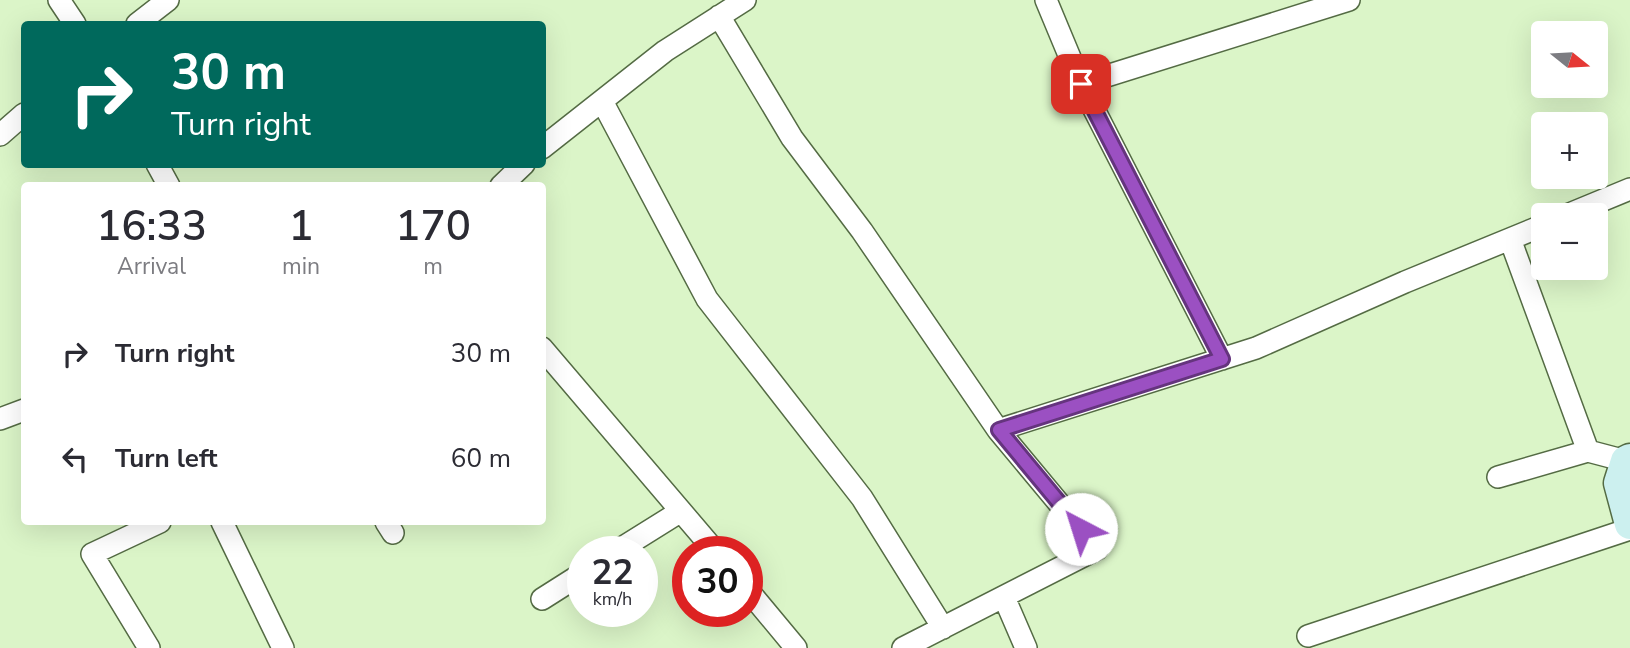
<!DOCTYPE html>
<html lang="en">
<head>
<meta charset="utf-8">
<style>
	:root { --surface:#fff; --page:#f2f2f3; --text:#2b2b33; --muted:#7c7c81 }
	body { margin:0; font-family:"Nunito Sans",sans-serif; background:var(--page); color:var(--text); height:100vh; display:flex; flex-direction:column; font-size:26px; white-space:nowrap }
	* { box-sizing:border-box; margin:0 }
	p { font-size:23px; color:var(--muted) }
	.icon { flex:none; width:38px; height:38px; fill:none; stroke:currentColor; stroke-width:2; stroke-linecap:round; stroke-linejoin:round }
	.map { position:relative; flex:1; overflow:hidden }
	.drawer { position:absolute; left:21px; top:182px; width:525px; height:343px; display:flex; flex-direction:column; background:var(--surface); border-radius:7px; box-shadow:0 7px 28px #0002 }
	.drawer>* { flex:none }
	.hud { position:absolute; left:21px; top:21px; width:525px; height:147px; border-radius:7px; box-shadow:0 7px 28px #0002; background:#00695c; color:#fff; overflow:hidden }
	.needle { width:46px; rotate:108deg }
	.controls { position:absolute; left:1531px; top:21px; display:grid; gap:14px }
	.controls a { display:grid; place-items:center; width:77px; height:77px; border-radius:7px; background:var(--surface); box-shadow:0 7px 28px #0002; font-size:35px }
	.speed { position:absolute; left:567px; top:536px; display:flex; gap:14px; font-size:35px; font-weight:700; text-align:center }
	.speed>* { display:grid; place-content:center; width:91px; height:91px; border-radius:50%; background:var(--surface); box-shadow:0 7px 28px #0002; line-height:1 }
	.speed small { font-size:18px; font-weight:400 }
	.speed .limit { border:10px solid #d22; background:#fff; color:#111 }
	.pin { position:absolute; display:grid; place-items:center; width:60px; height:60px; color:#fff; margin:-30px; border-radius:14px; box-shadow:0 4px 10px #0006 }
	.me { position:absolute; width:77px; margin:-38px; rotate:320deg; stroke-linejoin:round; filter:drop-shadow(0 0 5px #0008) }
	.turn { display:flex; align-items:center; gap:24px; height:147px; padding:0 35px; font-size:32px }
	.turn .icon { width:91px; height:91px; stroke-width:2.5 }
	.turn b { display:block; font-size:49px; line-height:60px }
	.eta { display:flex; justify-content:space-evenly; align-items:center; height:119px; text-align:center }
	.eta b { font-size:42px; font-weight:600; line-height:49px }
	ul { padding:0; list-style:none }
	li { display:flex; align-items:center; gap:21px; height:105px; padding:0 35px }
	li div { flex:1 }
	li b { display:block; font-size:26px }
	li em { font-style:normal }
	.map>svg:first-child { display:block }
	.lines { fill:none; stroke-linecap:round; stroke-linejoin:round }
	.street-casing { stroke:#546b44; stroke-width:24 }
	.secondary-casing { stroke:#546b44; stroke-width:33 }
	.street { stroke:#fff; stroke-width:21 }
	.secondary { stroke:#ccf0ef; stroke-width:30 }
	.route-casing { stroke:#65347e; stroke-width:18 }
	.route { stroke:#9b50c2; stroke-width:12 }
</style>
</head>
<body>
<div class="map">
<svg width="1630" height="648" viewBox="0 0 1630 648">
	<rect width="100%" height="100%" fill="#dbf5c8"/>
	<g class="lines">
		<defs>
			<path id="street" d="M 59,0 L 75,24
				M 1046,0 L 1081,84 L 1349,0
				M 719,16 L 792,138 L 862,231 L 998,430
				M 137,24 L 168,0
				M 1081,84 L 1222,359
				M 602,101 L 707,299 L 862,498 L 943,628
				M 0,135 L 24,114
				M 542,148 L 665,51 L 745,0
				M 157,164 L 169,186
				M 501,186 L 524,164
				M 1567,215 L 1630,189
				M 1510,239 L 1588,451 L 1626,461
				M 542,348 L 715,551
				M 0,419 L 24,410
				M 1498,477 L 1588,451
				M 222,522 L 283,648
				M 386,522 L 393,533
				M 617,551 L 681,511
				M 747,589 L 796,648
				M 1004,597 L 1026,648
				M 542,599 L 583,573
				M 1308,636 L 1630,529
				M 149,648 L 92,554 L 160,522
				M 903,648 L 1097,549 L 998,430 L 1256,348 L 1405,282 L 1544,225"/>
			<path id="secondary" d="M 1630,459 L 1626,461 L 1619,483 L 1630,524"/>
		</defs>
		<use href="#street" class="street-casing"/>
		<use href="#secondary" class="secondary-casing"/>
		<use href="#street" class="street"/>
		<use href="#secondary" class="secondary"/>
	</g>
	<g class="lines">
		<defs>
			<path id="route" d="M 1081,84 L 1222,359 L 999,430 L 1081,529"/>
		</defs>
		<use href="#route" class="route-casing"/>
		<use href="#route" class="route"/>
	</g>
</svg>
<div class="controls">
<a><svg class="needle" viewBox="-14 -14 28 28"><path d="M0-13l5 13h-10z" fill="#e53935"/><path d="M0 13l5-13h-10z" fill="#7c7c81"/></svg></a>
<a>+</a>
<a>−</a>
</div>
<div class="speed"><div>22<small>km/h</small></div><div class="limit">30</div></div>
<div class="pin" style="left:1081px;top:84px;background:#d93025"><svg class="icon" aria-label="arrive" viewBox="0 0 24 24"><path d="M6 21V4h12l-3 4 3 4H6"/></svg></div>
<svg class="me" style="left:1081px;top:529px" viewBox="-20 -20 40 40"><circle r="19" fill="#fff"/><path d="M0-13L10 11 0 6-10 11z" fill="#9b50c2"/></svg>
<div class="hud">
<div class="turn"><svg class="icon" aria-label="right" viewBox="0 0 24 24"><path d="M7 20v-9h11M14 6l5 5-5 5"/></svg><div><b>30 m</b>Turn right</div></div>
</div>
<section class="drawer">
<div class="eta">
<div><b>16:33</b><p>Arrival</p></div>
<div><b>1</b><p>min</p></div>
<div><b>170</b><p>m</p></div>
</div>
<ul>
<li><svg class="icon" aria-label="right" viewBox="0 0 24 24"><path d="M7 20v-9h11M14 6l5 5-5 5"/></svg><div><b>Turn right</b></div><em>30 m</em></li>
<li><svg class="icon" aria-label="left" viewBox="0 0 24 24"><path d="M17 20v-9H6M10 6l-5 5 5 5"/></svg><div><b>Turn left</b></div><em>60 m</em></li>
</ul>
</section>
</div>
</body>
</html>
